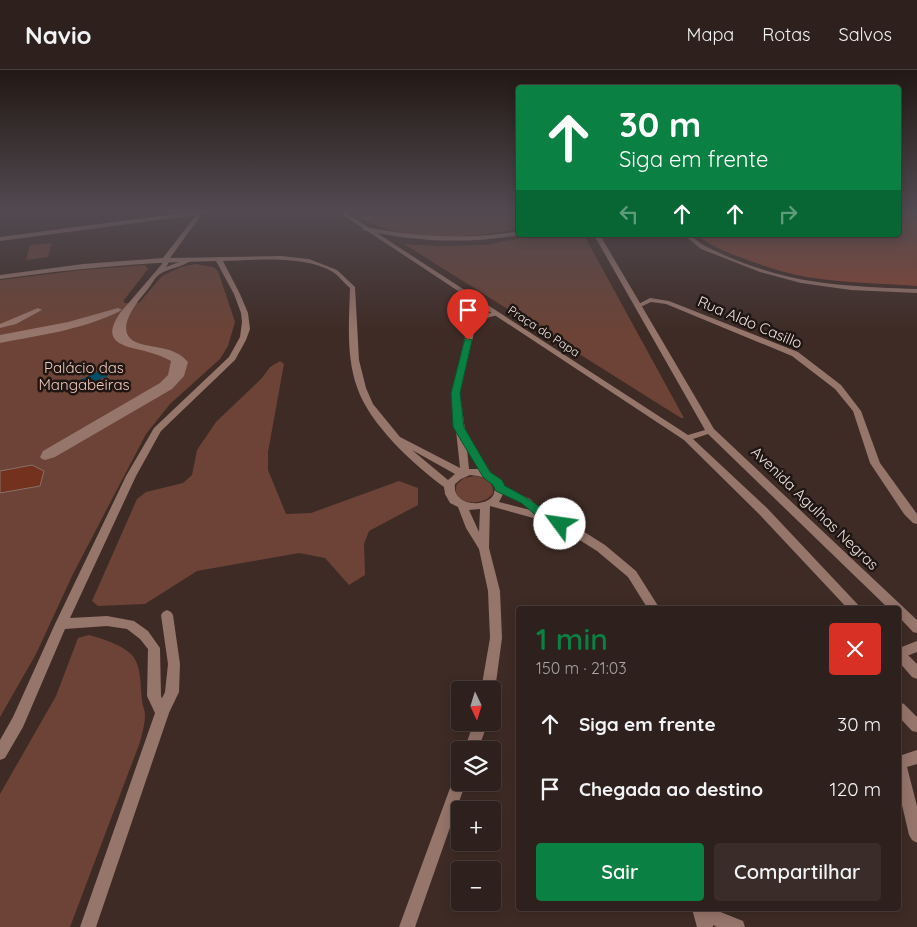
<!DOCTYPE html>
<html lang="pt">
<head>
<meta charset="utf-8">
<style>
	:root { --surface:#2e201c; --page:#3a2d29; --text:#f1f3f6; --muted:#a7a3a3; --line:#493e3b; --accent:#0b8043 }
	body { margin:0; font-family:Quicksand,sans-serif; background:var(--page); color:var(--text); height:100vh; display:flex; flex-direction:column; font-size:19px; white-space:nowrap }
	* { box-sizing:border-box; margin:0 }
	p { font-size:16px; color:var(--muted) }
	.icon { flex:none; width:28px; height:28px; fill:none; stroke:currentColor; stroke-width:2; stroke-linecap:round; stroke-linejoin:round }
	.map { position:relative; flex:1; overflow:hidden }
	.panel { position:absolute; left:516px; top:536px; width:385px; height:305px; display:flex; flex-direction:column; background:var(--surface); border-radius:5px; box-shadow:0 2px 12px #0003,0 0 0 1px var(--line) }
	.panel>* { flex:none }
	.guide { position:absolute; left:516px; top:15px; width:385px; height:152px; border-radius:5px; box-shadow:0 2px 12px #0003,0 0 0 1px var(--line); background:#0b8043; color:#fff; overflow:hidden }
	.needle { width:32px; rotate:176deg }
	.buttons { position:absolute; left:451px; top:611px; display:grid; gap:10px }
	.buttons a { display:grid; place-items:center; width:50px; height:50px; border-radius:5px; background:var(--surface); box-shadow:0 2px 12px #0003,0 0 0 1px var(--line); font-size:25px }
	.pin { position:absolute; display:grid; place-items:center; width:42px; height:42px; color:#fff; margin:-51px -21px; border-radius:50% 50% 50% 0; rotate:-45deg; box-shadow:0 0 5px #0007 }
	.pin .icon { rotate:45deg }
	.me { position:absolute; width:55px; margin:-28px; rotate:301deg; stroke-linejoin:round; filter:drop-shadow(0 0 4px #0008) }
	.turn { display:flex; align-items:center; gap:18px; height:105px; padding:0 20px; font-size:22px }
	.turn .icon { width:65px; height:65px; stroke-width:2.5 }
	.turn b { display:block; font-size:35px; line-height:42px }
	.lanes { display:flex; align-items:center; height:48px; padding:0 20px; background:#0003; justify-content:center; gap:25px; direction:ltr }
	.lanes .off { opacity:.35 }
	.round { display:grid; place-items:center; flex:none; width:52px; height:52px; border-radius:5px; background:var(--page) }
	.head { display:flex; align-items:center; justify-content:space-between; height:85px; padding:0 20px }
	h1 { font-size:30px; font-weight:600; line-height:38px; color:var(--accent) }
	.cta { display:flex; gap:10px; margin-top:auto; padding:10px 20px }
	.cta a { flex:1; height:58px; border-radius:5px; background:var(--accent); color:#fff; font-size:20px; font-weight:600; line-height:58px; text-align:center }
	.cta a+a { background:var(--page); color:var(--text) }
	ul { padding:0; list-style:none }
	li { display:flex; align-items:center; gap:15px; height:65px; padding:0 20px }
	li div { flex:1 }
	li b { display:block; font-size:19px }
	li em { font-style:normal }
	header { display:flex; align-items:center; gap:30px; box-sizing:border-box; height:70px; padding:0 25px; background:var(--surface); border-bottom:1px solid var(--line) }
	header strong { font-size:24px }
	nav { display:flex; gap:28px; margin-inline-start:auto; font-size:18px }
	.map>svg:first-child { display:block }
	.green { fill:#6c4336 }
	.forest { fill:#894531 }
	.water { fill:#005069 }
	.building { fill:#73311e; stroke:#88716a }
	.lines { fill:none; stroke-linecap:round; stroke-linejoin:round }
	.service { fill:#96756b; fill-rule:evenodd }
	.minor { fill:#96756b; fill-rule:evenodd }
	.tertiary { fill:#96756b; fill-rule:evenodd }
	.route { fill:#0b8043; stroke:#07532c }
	.labels { text-anchor:middle; dominant-baseline:central; stroke-width:5; stroke-linejoin:round; paint-order:stroke }
	.far-street-label { font-size:12px; fill:#f0e2de; stroke:#1f1613 }
	.street-label { font-size:15px; fill:#f0e2de; stroke:#1f1613 }
	.park-label { font-size:15px; fill:#f5cabe; stroke:#1f1613 }
</style>
</head>
<body>
<header>
<strong>Navio</strong>
<nav><a>Mapa</a><a>Rotas</a><a>Salvos</a></nav>
</header>
<div class="map">
<svg width="917" height="857" viewBox="0 0 917 857">
	<rect width="100%" height="100%" fill="#3e2b25"/>
	<path class="green" d="M 351,141 L 519,141 L 519,159 C 472,169 390,174 351,141 Z
		M 538,165 L 584,165 L 684,348 L 681,348 L 404,174 L 435,176 L 485,175 Z
		M 52,173 L 48,187 L 26,190 L 30,175 Z
		M 195,194 L 213,197 L 218,201 L 235,252 L 228,276 L 220,289 L 170,334 L 146,364 L 73,504 L 36,584 L 0,647 L 0,210 L 81,200 L 145,195 L 148,199 L 124,230 L 124,233 L 139,233 L 162,206 L 181,197 Z
		M 280,291 L 284,294 L 268,382 L 268,400 L 286,444 L 311,443 L 399,411 L 418,418 L 418,435 L 369,461 L 364,474 L 365,505 L 349,515 L 325,488 L 299,483 L 197,501 L 145,534 L 98,536 L 92,531 L 137,429 L 146,422 L 183,413 L 192,405 L 197,380 L 216,352 L 262,308 L 270,297 Z
		M 475,406 C 484,408 494,411 493,423 C 484,438 449,435 457,414 L 464,408 Z
		M 89,565 C 103,569 121,574 132,585 C 142,597 140,615 142,630 C 142,635 145,640 145,645 C 145,654 142,664 140,672 L 70,857 L 0,857 L 0,724 L 56,626 L 78,568 Z"/>
	<path class="forest" d="M 899,141 L 917,141 L 917,216 C 880,213 843,213 807,207 C 787,204 767,197 748,190 C 730,184 712,177 697,165 L 899,165 Z"/>
	<path class="water" d="M 99,301 L 107,302 L 108,306 L 98,310 L 96,317 C 86,322 75,315 64,316 C 58,317 54,320 49,316 L 55,311 L 80,310 Z"/>
	<path class="building" d="M 32,395 L 44,401 L 40,416 L 0,423 L 0,401 Z"/>
	<g class="lines">
		<path class="service" d="M 163,189 L 168,190 L 168,194 L 166,197 L 187,189 L 192,190 C 183,197 169,198 160,204 C 155,207 151,215 148,219 C 137,232 111,263 138,273 C 156,279 174,276 188,292 L 184,306 L 172,319 L 55,387 L 45,390 L 42,389 L 40,387 L 43,381 L 160,313 L 168,305 L 171,291 C 164,287 156,284 148,282 C 125,276 99,274 120,243 L 162,194 Z
			M 472,226 L 474,227 L 476,236 L 473,251 L 478,245 L 497,242 L 501,244 L 483,249 L 474,260 L 471,260 L 467,258 L 466,250 L 469,228 Z
			M 38,238 L 42,240 L 40,241 L 16,254 L 0,258 L 0,254 Z
			M 118,238 L 122,240 L 120,241 C 82,260 41,265 0,273 L 0,265 L 68,252 Z
			M 167,540 L 171,542 L 173,545 L 180,594 L 179,622 L 167,647 L 162,649 L 157,647 L 155,643 L 165,622 L 168,594 L 161,545 L 163,542 Z"/>
		<path class="minor" d="M 197,141 L 214,141 L 202,144 L 170,188 L 281,186 L 309,189 L 337,200 L 355,217 L 359,290 L 366,318 L 373,334 L 400,367 L 460,398 L 452,323 L 467,258 L 474,256 L 475,258 L 460,323 L 465,360 L 491,403 L 498,408 L 504,417 L 530,429 L 547,444 L 578,458 L 605,475 L 636,501 L 660,539 L 648,539 L 628,507 L 597,481 L 570,464 L 544,451 L 490,436 L 489,478 L 500,521 L 502,568 L 495,620 L 492,624 L 492,620 L 481,620 L 490,568 L 488,521 L 479,479 L 466,458 L 458,437 L 450,433 L 445,424 L 444,417 C 414,395 369,354 357,317 C 346,286 349,251 350,218 C 344,213 339,206 333,202 C 305,185 254,190 223,191 L 240,224 L 248,243 L 250,259 L 246,270 L 235,290 L 161,361 L 136,406 L 70,548 L 107,546 L 134,551 L 148,561 L 160,578 L 161,626 L 169,643 L 96,857 L 80,857 L 155,643 L 147,626 L 148,579 L 140,569 L 127,559 L 107,556 L 65,559 L 23,657 L 5,688 L 0,690 L 0,670 L 13,647 L 55,554 L 126,406 L 154,358 L 229,287 L 240,267 L 242,252 L 241,243 L 234,224 L 216,191 C 144,192 72,199 0,209 L 0,205 L 83,194 L 163,188 L 196,145 L 0,171 L 0,167 ZM 467,379 L 479,399 L 469,399 ZM 412,380 L 455,404 L 448,410 ZM 470,405 C 481,406 490,408 495,419 C 494,422 494,425 492,427 C 482,438 452,435 455,414 L 461,409 ZM 503,424 L 522,433 L 530,440 L 499,432 ZM 480,439 L 479,462 L 469,440 Z
			M 365,157 C 417,167 467,170 519,161 L 519,165 C 466,174 415,172 363,160 L 362,159 Z
			M 684,165 C 694,165 698,173 707,177 C 725,186 745,194 764,200 C 814,216 866,217 917,219 L 917,223 L 851,220 L 801,213 L 760,202 L 701,179 Z
			M 650,228 L 669,231 L 798,282 L 841,315 L 861,341 L 880,393 L 917,444 L 917,454 L 913,453 L 904,444 L 870,393 L 853,341 L 835,319 L 792,286 L 666,234 L 651,232 L 638,238 L 635,236 Z
			M 917,571 L 917,582 L 899,589 L 899,578 Z
			M 899,632 L 904,634 L 917,647 L 917,662 L 912,661 L 899,647 Z
			M 474,652 L 488,652 L 478,680 L 464,680 Z
			M 917,680 L 917,694 L 907,697 L 917,736 L 917,773 L 912,770 L 909,765 L 899,722 L 899,686 Z
			M 460,703 L 460,712 L 466,712 L 415,857 L 399,857 L 453,710 L 455,705 Z
			M 692,839 L 713,839 L 743,851 L 745,857 L 717,857 L 713,855 L 713,857 L 697,857 Z"/>
		<path class="tertiary" d="M 337,141 L 343,141 L 688,365 L 705,360 L 594,165 L 600,165 L 714,359 L 917,550 L 917,563 L 913,562 L 899,547 L 899,539 L 889,539 L 708,364 L 693,369 L 767,438 L 862,539 L 848,539 L 759,444 L 684,370 Z
			M 899,579 L 903,580 L 917,594 L 917,609 L 912,607 L 899,592 Z"/>
	</g>
	<linearGradient id="sky" x2="0" y2="1"><stop stop-color="#221814"/><stop offset="0.54" stop-color="#524a51"/><stop offset="1" stop-color="#524a51" stop-opacity="0"/></linearGradient>
	<rect width="917" height="261" fill="url(#sky)"/>
	<path class="route" d="M 465,268 L 472,270 L 460,323 L 464,357 L 490,402 L 502,410 L 505,416 C 523,425 533,432 550,444 C 555,447 562,449 566,454 L 565,457 C 549,462 533,441 521,433 C 513,429 504,425 496,421 L 493,415 L 483,407 L 453,357 L 451,323 Z"/>
	<g class="labels">
		<g class="far-street-label">
			<text transform="translate(544 261) rotate(33)">Praça do Papa</text>
		</g>
		<g class="street-label">
			<text transform="translate(750 252) rotate(23)">Rua Aldo Casillo</text>
			<text transform="translate(815 438) rotate(44)">Avenida Agulhas Negras</text>
		</g>
		<g class="park-label">
			<text x="84" y="297">Palácio das<tspan x="84" dy="17">Mangabeiras</tspan></text>
		</g>
	</g>
</svg>
<div class="buttons">
<a><svg class="needle" viewBox="-14 -14 28 28"><path d="M0-13l5 13h-10z" fill="#e53935"/><path d="M0 13l5-13h-10z" fill="#a7a3a3"/></svg></a>
<a><svg class="icon" aria-label="layers" viewBox="0 0 24 24"><path d="M12 4l9 5-9 5-9-5zM3 14l9 5 9-5"/></svg></a>
<a>+</a>
<a>−</a>
</div>
<div class="pin" style="left:468px;top:270px;background:#d93025"><svg class="icon" aria-label="arrive" viewBox="0 0 24 24"><path d="M6 21V4h12l-3 4 3 4H6"/></svg></div>
<svg class="me" style="left:560px;top:454px" viewBox="-20 -20 40 40"><circle r="19" fill="#fff"/><path d="M0-13L10 11 0 6-10 11z" fill="#0b8043"/></svg>
<div class="guide">
<div class="turn"><svg class="icon" aria-label="ahead" viewBox="0 0 24 24"><path d="M12 20V5M6 11l6-6 6 6"/></svg><div><b>30 m</b>Siga em frente</div></div>
<div class="lanes"><svg class="icon off" aria-label="left" viewBox="0 0 24 24"><path d="M17 20v-9H6M10 6l-5 5 5 5"/></svg><svg class="icon" aria-label="ahead" viewBox="0 0 24 24"><path d="M12 20V5M6 11l6-6 6 6"/></svg><svg class="icon" aria-label="ahead" viewBox="0 0 24 24"><path d="M12 20V5M6 11l6-6 6 6"/></svg><svg class="icon off" aria-label="right" viewBox="0 0 24 24"><path d="M7 20v-9h11M14 6l5 5-5 5"/></svg></div>
</div>
<section class="panel">
<div class="head"><div><h1>1 min</h1><p>150 m · 21:03</p></div><a class="round" style="background:#d93025;color:#fff"><svg class="icon" aria-label="close" viewBox="0 0 24 24"><path d="M6 6l12 12M18 6L6 18"/></svg></a></div>
<ul>
<li><svg class="icon" aria-label="ahead" viewBox="0 0 24 24"><path d="M12 20V5M6 11l6-6 6 6"/></svg><div><b>Siga em frente</b></div><em>30 m</em></li>
<li><svg class="icon" aria-label="arrive" viewBox="0 0 24 24"><path d="M6 21V4h12l-3 4 3 4H6"/></svg><div><b>Chegada ao destino</b></div><em>120 m</em></li>
</ul>
<div class="cta"><a>Sair</a><a>Compartilhar</a></div>
</section>
</div>
</body>
</html>
